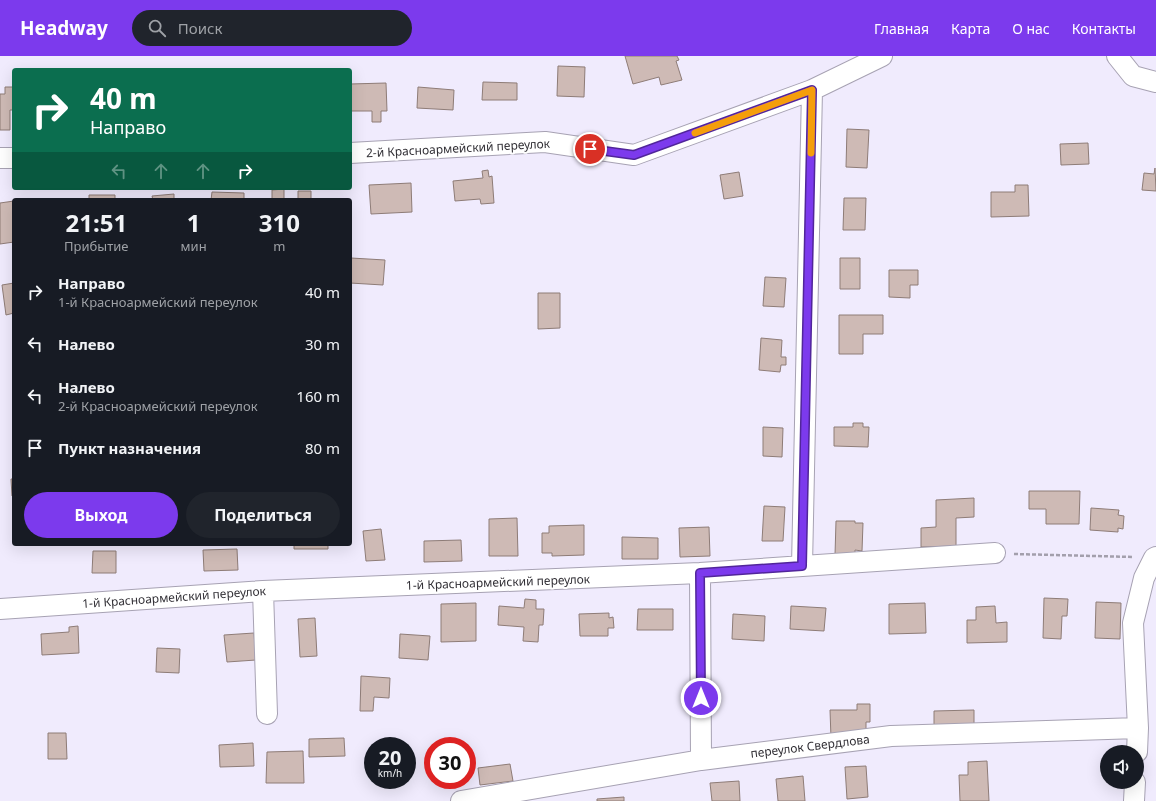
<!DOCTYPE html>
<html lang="ru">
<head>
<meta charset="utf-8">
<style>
	:root { --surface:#171b24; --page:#20242c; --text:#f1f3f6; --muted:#9ea1a6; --accent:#7c3aed }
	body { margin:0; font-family:"Noto Sans",sans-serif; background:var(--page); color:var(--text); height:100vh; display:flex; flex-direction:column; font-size:15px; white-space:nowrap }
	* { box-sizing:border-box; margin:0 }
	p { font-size:13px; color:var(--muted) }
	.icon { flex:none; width:22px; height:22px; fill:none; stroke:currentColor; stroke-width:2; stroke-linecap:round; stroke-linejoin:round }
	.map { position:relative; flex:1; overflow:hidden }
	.sheet { position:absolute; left:12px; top:142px; width:340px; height:348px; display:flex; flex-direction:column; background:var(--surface); border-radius:4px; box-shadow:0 4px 16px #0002 }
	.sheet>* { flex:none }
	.top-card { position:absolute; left:12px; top:12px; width:340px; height:122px; border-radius:4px; box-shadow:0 4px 16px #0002; background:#0b6e4f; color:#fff; overflow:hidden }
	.tools { position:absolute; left:1100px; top:689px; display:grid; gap:8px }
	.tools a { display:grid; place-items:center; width:44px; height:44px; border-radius:50%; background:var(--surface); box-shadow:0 4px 16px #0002; font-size:20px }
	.speed { position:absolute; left:364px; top:681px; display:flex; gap:8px; font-size:20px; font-weight:700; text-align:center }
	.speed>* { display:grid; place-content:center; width:52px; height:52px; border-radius:50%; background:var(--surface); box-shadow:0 4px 16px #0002; line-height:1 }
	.speed small { font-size:10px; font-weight:400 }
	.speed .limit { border:6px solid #d22; background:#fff; color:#111 }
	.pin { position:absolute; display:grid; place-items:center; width:34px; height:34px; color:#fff; margin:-17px; border:2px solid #fff; border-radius:50%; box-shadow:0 1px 4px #0007 }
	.me { position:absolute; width:44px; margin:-22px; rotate:0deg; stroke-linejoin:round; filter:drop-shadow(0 0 3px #0008) }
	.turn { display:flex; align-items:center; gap:14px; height:84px; padding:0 12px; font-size:18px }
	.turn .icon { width:52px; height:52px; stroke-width:2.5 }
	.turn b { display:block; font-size:28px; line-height:34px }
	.lanes { display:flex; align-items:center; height:38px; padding:0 12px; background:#0003; justify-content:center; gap:20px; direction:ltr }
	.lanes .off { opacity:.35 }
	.eta { display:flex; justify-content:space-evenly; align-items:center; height:68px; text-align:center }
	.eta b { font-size:24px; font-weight:700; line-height:28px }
	.primary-button { display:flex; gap:8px; margin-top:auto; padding:8px 12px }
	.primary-button a { flex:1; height:46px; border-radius:24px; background:var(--accent); color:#fff; font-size:16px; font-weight:700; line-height:46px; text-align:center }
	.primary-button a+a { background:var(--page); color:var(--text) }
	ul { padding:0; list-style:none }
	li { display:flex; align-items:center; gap:12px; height:52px; padding:0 12px }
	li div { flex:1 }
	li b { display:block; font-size:15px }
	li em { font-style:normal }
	header { display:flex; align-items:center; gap:24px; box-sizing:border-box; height:56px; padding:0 20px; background:var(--accent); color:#fff }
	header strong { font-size:19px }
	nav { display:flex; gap:22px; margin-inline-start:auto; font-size:14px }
	.search { width:280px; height:36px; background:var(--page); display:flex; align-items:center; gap:10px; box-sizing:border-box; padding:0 14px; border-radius:22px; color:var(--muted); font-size:15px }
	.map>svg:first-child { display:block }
	.building { fill:#cebab5; stroke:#8e7c77 }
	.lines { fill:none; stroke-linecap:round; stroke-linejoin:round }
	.minor-casing { stroke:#a7a2b3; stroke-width:22 }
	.path { stroke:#a39fac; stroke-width:2.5; stroke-dasharray:4 2; stroke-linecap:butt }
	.minor { stroke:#fff; stroke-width:20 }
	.route-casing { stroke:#51269a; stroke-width:10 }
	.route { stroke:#7c3aed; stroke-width:7 }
	.slow { stroke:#f59e0b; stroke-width:7 }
	.labels { text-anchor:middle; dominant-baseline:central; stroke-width:4; stroke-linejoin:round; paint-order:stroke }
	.street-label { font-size:12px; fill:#323036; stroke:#fff }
</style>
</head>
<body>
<header>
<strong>Headway</strong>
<div class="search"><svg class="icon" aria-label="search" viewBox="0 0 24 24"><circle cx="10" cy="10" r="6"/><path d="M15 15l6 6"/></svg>Поиск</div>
<nav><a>Главная</a><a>Карта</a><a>О нас</a><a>Контакты</a></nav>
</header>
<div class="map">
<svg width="1156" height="745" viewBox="0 0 1156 745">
	<rect width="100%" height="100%" fill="#f0ebfd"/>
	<path class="building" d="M 625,0 L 677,0 L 679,4 L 676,5 L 682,24 L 661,29 L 659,21 L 633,28 Z
		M 558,10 L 585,11 L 584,41 L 557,40 Z
		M 483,26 L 517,27 L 517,44 L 482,44 Z
		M 386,27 L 387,55 L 381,55 L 381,66 L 372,66 L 372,55 L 350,55 L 350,28 Z
		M 5,31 L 14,31 L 14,54 L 10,54 L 10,74 L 0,74 L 0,38 L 5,38 Z
		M 418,31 L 454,34 L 453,54 L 417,52 Z
		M 847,73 L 869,74 L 867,112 L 846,111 Z
		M 1088,87 L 1089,108 L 1061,109 L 1060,88 Z
		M 1155,112 L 1156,135 L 1142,134 L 1144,117 L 1154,118 Z
		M 488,114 L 489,121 L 492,120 L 494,147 L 481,148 L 480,143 L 455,145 L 453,125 L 483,122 L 482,115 Z
		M 739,116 L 743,140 L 724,143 L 720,119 Z
		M 411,127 L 412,156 L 371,158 L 369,129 Z
		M 1015,129 L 1028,129 L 1029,160 L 991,161 L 991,136 L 1015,136 Z
		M 284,133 L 284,144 L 272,144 L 272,134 Z
		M 298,135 L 311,135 L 311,144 L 298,144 Z
		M 212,136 L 244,137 L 244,144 L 211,144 Z
		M 174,138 L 174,144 L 153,144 L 152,140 Z
		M 89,139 L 115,139 L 115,144 L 89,144 Z
		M 844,142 L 866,142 L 865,174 L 843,174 Z
		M 14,145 L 14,186 L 0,188 L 0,147 Z
		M 351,202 L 385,204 L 383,229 L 350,227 Z
		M 840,202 L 860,202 L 860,233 L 840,233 Z
		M 889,214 L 918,214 L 918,229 L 910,229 L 910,242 L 889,241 Z
		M 765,221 L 786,222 L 784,251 L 763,250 Z
		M 14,227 L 14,257 L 6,259 L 2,229 Z
		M 538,237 L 560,237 L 560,272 L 538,273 Z
		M 839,259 L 883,259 L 883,278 L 863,278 L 863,298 L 839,298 Z
		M 761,282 L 782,284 L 781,301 L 786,301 L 786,309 L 781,309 L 780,316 L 759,314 Z
		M 853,367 L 863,367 L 863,371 L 869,371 L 868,391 L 834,390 L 834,371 L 853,371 Z
		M 763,371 L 783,372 L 782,401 L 763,400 Z
		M 11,423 L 14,423 L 14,439 L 12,440 Z
		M 1029,435 L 1080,435 L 1079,468 L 1046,468 L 1046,453 L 1029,453 Z
		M 974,442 L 974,461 L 956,462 L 956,490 L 921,491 L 921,472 L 936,471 L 936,444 Z
		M 764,450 L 785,451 L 783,485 L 762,485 Z
		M 1091,452 L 1119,454 L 1118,459 L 1124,460 L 1123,473 L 1118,472 L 1118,476 L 1090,474 Z
		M 517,462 L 518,500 L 489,500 L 489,463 Z
		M 836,465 L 855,465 L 855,467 L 863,467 L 862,495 L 855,494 L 855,499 L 835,499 Z
		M 584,469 L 584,499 L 552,500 L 552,497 L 542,497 L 542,477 L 549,477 L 549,470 Z
		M 709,471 L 710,500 L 680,501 L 679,472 Z
		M 381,473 L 385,504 L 366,505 L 363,475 Z
		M 622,481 L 658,482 L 658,503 L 622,503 Z
		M 461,484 L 462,505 L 424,506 L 424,485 Z
		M 294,488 L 328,488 L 328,493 L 294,493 Z
		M 237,493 L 238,514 L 204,515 L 203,494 Z
		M 93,495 L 116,495 L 116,517 L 92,517 Z
		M 1044,542 L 1068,543 L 1067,560 L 1062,560 L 1061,583 L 1043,582 Z
		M 525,543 L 536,544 L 536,553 L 544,553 L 543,569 L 539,569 L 538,586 L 523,585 L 524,571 L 498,569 L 499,550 L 524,552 Z
		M 1096,546 L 1121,547 L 1120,583 L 1095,582 Z
		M 476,547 L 476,585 L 441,586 L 441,548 Z
		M 925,547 L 926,577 L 889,578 L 889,548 Z
		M 791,550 L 826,552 L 824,575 L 790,573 Z
		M 995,550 L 996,567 L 1007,566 L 1007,586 L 967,587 L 967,564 L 976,564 L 976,551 Z
		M 638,553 L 673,553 L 673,574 L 637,574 Z
		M 609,557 L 609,562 L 613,561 L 614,572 L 608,572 L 608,580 L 580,580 L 579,558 Z
		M 733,558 L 765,560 L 764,585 L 732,583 Z
		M 315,562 L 317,600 L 300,601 L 298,563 Z
		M 78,570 L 79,597 L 42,599 L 41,578 L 69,576 L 69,571 Z
		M 254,577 L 256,604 L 227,606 L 224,579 Z
		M 400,578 L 430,580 L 428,604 L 399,602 Z
		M 157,592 L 180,593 L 179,617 L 156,616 Z
		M 361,620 L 390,622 L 389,642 L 374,641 L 373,655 L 360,655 Z
		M 857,648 L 870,648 L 870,666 L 866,666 L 866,680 L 831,682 L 830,654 L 857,654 Z
		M 974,654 L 974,671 L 934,671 L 934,655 Z
		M 48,677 L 66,677 L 67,703 L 48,703 Z
		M 344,682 L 345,700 L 309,701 L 309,683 Z
		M 253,687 L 254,710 L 220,711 L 219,689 Z
		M 303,695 L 304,727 L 266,727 L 267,696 Z
		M 987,705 L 989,745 L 960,745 L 959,719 L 968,719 L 968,706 Z
		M 510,708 L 513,725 L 480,729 L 478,712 Z
		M 866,710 L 868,741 L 847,743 L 845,711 Z
		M 803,720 L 805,745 L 778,745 L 776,723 Z
		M 739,725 L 740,745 L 712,745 L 710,727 Z
		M 624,741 L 624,745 L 597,745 L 597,743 Z"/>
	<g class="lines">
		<defs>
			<path id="minor" d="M 1117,0 L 1133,20 L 1156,26
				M 350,97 L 545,86 L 634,99 L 812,34 L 882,0
				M 0,102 L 14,102
				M 802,510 L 812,34
				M 700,517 L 701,704
				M 263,535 L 267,658
				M 0,553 L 263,535 L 700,517 L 995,497
				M 1138,672 L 1133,567 L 1144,522 L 1154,502 L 1156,501
				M 461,745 L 701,704 L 891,680 L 1138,672 L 1137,696
				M 1134,745 L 1135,726"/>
		</defs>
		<use href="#minor" class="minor-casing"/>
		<path class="path" d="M 1014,498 L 1133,501"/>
		<use href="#minor" class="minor"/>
	</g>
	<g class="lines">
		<defs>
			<path id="route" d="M 590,93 L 634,99 L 812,34 L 802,510 L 700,517 L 701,642"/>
		</defs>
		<use href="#route" class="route-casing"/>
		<use href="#route" class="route"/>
		<path class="slow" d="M 695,77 L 812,34 L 811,97"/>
	</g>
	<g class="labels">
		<g class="street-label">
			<text transform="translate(458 92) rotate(-3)">2-й Красноармейский переулок</text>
			<text transform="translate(498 526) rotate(-2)">1-й Красноармейский переулок</text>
			<text transform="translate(174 541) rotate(-4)">1-й Красноармейский переулок</text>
			<text transform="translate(810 690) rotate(-7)">переулок Свердлова</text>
		</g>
	</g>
</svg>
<div class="tools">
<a><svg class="icon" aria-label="sound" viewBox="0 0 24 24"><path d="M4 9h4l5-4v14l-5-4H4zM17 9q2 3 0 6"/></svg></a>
</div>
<div class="speed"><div>20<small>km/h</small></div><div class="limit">30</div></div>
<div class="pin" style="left:590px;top:93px;background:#d93025"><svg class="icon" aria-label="arrive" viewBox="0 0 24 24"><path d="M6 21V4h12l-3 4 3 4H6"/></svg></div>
<svg class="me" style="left:701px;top:642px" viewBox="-20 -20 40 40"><circle r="17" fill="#7c3aed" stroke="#fff" stroke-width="3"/><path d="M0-11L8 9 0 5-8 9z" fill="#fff"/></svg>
<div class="top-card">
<div class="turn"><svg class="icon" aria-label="right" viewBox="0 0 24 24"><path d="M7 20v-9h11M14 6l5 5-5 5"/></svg><div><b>40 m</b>Направо</div></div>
<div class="lanes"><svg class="icon off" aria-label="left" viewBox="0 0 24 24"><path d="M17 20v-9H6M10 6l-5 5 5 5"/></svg><svg class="icon off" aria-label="ahead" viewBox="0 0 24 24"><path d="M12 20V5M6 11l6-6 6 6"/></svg><svg class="icon off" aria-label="ahead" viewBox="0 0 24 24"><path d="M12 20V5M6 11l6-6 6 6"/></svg><svg class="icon" aria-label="right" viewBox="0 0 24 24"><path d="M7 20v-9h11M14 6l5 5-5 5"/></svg></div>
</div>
<section class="sheet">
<div class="eta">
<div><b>21:51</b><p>Прибытие</p></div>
<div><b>1</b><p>мин</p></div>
<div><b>310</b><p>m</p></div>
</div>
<ul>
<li><svg class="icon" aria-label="right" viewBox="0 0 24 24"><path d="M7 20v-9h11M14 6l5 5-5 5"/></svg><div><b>Направо</b><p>1-й Красноармейский переулок</p></div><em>40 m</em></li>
<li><svg class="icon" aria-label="left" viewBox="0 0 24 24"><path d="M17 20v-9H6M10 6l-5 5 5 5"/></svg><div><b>Налево</b></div><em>30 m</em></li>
<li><svg class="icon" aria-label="left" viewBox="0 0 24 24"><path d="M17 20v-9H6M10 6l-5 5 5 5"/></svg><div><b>Налево</b><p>2-й Красноармейский переулок</p></div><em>160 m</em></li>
<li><svg class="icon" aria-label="arrive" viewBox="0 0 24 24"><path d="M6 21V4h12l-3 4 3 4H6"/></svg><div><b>Пункт назначения</b></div><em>80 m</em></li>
</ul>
<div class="primary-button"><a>Выход</a><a>Поделиться</a></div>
</section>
</div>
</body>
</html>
